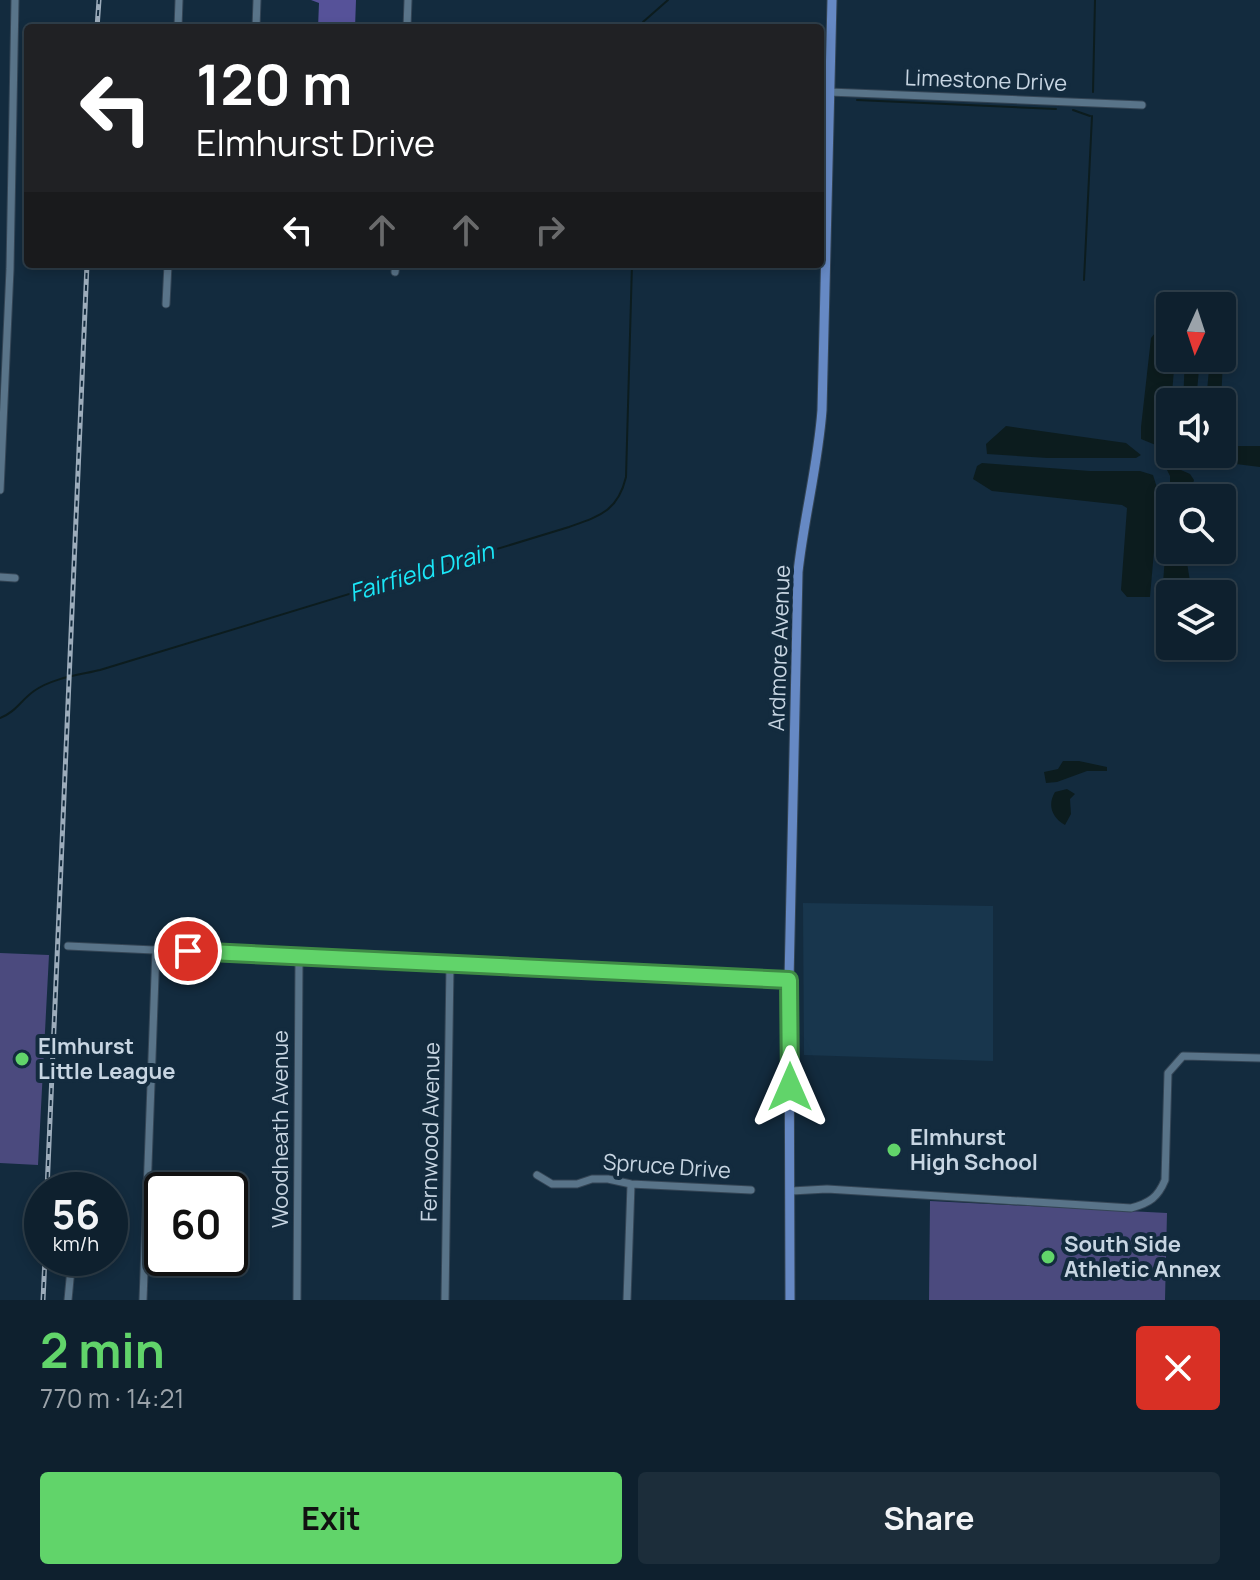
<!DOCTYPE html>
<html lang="en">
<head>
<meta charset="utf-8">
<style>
	:root { --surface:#0e202e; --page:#1c2d3a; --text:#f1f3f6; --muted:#9ba3aa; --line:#2e3e4a; --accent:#61d46a }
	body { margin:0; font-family:Manrope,sans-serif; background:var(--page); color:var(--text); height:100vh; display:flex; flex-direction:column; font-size:30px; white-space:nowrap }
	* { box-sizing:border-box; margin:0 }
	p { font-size:26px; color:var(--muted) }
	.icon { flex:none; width:44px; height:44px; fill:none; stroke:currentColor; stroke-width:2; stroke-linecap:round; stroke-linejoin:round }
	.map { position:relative; height:1300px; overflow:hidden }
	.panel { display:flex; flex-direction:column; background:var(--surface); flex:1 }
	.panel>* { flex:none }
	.banner { position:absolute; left:24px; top:24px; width:800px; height:244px; border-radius:8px; box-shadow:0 4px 12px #0003,0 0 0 2px var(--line); background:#202124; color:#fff; overflow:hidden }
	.needle { width:52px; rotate:183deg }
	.controls { position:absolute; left:1156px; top:292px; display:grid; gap:16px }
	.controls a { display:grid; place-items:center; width:80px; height:80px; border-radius:8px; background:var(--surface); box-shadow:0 4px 12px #0003,0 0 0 2px var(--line); font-size:40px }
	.speed { position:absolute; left:24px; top:1172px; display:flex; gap:16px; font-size:40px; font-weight:700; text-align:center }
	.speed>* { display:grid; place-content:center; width:104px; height:104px; border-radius:50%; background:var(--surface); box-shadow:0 4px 12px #0003,0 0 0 2px var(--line); line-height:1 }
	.speed small { font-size:20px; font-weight:400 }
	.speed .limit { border:4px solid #111; border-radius:12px; background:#fff; color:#111 }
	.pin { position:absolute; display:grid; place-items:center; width:68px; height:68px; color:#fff; margin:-34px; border:4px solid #fff; border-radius:50%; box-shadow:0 2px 8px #0007 }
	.me { position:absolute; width:88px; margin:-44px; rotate:0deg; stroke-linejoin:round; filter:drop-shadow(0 0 6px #0008) }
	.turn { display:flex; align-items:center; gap:28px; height:168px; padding:0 40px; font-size:36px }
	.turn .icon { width:104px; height:104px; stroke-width:2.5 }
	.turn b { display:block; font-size:56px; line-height:68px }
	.lanes { display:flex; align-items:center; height:76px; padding:0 40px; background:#0003; justify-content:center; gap:40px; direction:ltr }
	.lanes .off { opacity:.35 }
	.round { display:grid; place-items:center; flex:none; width:84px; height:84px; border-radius:8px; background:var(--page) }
	.head { display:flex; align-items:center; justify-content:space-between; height:136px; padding:0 40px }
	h1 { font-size:48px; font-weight:700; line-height:60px; color:var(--accent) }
	.cta { display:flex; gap:16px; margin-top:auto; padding:16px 40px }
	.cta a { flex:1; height:92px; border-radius:8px; background:var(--accent); color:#111; font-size:32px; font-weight:700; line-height:92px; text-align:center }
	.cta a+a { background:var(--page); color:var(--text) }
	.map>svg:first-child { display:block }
	.built { fill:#18364d }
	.green { fill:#4b4a7e }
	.forest { fill:#565299 }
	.water { fill:#0c1c1e }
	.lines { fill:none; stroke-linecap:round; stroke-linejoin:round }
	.stream { stroke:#0c1c1e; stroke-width:2 }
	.minor-casing { stroke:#344555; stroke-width:9 }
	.major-casing { stroke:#344555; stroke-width:11 }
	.minor { stroke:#597489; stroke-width:7 }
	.major { stroke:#6689c4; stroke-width:9 }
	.rail-casing { stroke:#9cacbb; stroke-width:5 }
	.rail { stroke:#132b3e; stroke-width:2; stroke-dasharray:6; stroke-linecap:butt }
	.route-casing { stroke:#3f8a45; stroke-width:20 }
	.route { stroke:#61d46a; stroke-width:14 }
	.poi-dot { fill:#61d46a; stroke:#132b3e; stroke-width:3 }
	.labels { text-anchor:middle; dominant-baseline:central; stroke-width:8; stroke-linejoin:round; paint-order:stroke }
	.street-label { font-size:22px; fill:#c7d5e2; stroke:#132b3e }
	.poi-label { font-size:22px; font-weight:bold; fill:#c7d5e2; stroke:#132b3e; text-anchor:start }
	.water-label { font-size:24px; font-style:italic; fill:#1be7f8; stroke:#132b3e }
</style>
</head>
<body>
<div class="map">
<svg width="1260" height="1300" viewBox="0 0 1260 1300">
	<rect width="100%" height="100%" fill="#132b3e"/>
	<path class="built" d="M 803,903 L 993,906 L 993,1061 L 804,1055 Z"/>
	<path class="green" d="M 0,953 L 49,955 L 38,1165 L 0,1163 Z
		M 930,1201 L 1167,1213 L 1165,1300 L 929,1300 Z"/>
	<path class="forest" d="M 311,0 L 356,0 L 355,28 L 318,28 L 319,3 Z"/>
	<path class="water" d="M 1170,327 L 1170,358 L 1175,358 L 1168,440 L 1166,444 L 1158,446 L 1141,439 L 1141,427 L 1151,338 L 1159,328 Z
		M 1222,331 L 1224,338 L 1221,402 L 1206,402 L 1210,358 L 1222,358 Z
		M 1185,358 L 1200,358 L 1196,402 L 1183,402 Z
		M 1006,426 L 1126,443 L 1141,455 L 1136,458 L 1047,458 L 987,454 L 986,444 Z
		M 1236,446 L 1260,446 L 1260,467 L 1236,464 L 1229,459 L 1232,448 Z
		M 1163,462 L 1190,474 L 1194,480 L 1189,498 L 1170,498 L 1170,550 L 1185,550 L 1192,594 L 1170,594 L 1170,608 L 1164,604 L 1162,596 L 1170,491 L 1170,476 Z
		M 982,463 L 1090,471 L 1140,471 L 1153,475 L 1159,494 L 1150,597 L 1127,597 L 1121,590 L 1127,508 L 1122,505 L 992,491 L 973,479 L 977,466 Z
		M 1063,761 L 1079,761 L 1107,767 L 1107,771 L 1087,771 L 1057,782 L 1046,783 L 1044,772 L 1058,769 Z
		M 1067,789 L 1075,794 L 1070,799 L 1071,814 L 1065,825 C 1052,818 1047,805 1055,792 Z"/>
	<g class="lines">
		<path class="stream" d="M 641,28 L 643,22 L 668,0
			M 1093,92 L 1095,0
			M 857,100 L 1056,109
			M 1073,110 L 1090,116
			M 1084,280 L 1092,116
			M 0,718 C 16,712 21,700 34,691 C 52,678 79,675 100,670 L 569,527 C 600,516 618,511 626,477 L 632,264"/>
		<defs>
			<path id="minor" d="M 178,28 L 179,0
				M 256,28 L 257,0
				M 407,28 L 408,0
				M 829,92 L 1142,105
				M 395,272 L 396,264
				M 166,304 L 168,264
				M 0,490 L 10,269 L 15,0
				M 0,577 L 15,578
				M 68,946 L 789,980
				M 537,1175 L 552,1184 L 577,1184 L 592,1179 L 608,1179 L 631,1184 L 751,1190
				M 791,1191 L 827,1189 L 1131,1208 C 1150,1203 1158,1197 1165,1180 L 1168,1073 L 1183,1056 L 1260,1058
				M 68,1300 L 72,1258
				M 143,1300 L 156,949
				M 297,1300 L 299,959
				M 445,1300 L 450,965
				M 627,1300 L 631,1184"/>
			<path id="major" d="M 790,1300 L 789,980 L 798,572 C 804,517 818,465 822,410 L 832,0"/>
		</defs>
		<use href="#minor" class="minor-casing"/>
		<use href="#major" class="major-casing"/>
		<use href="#minor" class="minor"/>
		<use href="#major" class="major"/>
		<defs>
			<path id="rail" d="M 97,28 L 99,0
				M 47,1190 L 87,264
				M 43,1300 L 45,1258"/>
		</defs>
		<use href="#rail" class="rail-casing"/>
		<use href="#rail" class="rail"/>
	</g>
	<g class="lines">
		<defs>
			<path id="route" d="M 188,951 L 789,980 L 790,1087"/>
		</defs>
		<use href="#route" class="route-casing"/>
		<use href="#route" class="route"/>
	</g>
	<g class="poi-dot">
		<circle cx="22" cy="1059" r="8"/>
		<circle cx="894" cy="1150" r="8"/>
		<circle cx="1048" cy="1257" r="8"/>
	</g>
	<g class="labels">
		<g class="street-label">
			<text transform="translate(986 80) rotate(2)">Limestone Drive</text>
			<text transform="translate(779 648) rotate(-88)">Ardmore Avenue</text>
			<text transform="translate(280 1129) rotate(-90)">Woodheath Avenue</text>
			<text transform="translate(430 1132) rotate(-89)">Fernwood Avenue</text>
			<text transform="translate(667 1166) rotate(4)">Spruce Drive</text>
		</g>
		<g class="poi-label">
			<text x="38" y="1046">Elmhurst<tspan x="38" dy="25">Little League</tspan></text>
			<text x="910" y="1137">Elmhurst<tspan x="910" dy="25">High School</tspan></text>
			<text x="1064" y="1244">South Side<tspan x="1064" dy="25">Athletic Annex</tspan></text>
		</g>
		<g class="water-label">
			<text transform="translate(421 571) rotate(-17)">Fairfield Drain</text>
		</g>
	</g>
</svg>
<div class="controls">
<a><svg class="needle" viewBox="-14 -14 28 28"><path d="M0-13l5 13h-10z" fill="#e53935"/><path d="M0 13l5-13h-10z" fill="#9ba3aa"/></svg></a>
<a><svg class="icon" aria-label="sound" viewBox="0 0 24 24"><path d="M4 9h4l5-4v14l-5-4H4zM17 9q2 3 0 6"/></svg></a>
<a><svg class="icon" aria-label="search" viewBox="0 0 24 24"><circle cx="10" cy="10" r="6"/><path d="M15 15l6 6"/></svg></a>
<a><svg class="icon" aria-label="layers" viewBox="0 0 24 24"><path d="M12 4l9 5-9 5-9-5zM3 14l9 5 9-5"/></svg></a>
</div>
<div class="speed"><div>56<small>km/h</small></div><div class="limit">60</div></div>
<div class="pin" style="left:188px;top:951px;background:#d93025"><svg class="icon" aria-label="arrive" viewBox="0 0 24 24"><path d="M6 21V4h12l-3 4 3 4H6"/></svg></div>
<svg class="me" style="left:790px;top:1087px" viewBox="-20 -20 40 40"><path d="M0-17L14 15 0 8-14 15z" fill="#61d46a" stroke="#fff" stroke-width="4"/></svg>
<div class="banner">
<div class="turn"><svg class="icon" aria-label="left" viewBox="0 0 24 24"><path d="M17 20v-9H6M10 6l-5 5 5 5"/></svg><div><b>120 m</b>Elmhurst Drive</div></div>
<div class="lanes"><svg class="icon" aria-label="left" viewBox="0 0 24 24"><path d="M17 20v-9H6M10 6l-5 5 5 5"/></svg><svg class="icon off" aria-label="ahead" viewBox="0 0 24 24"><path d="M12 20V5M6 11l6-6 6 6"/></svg><svg class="icon off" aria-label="ahead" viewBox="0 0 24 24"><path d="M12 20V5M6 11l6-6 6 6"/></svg><svg class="icon off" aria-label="right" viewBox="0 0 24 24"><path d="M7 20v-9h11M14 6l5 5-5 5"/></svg></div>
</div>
</div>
<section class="panel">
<div class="head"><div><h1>2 min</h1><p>770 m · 14:21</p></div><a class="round" style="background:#d93025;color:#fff"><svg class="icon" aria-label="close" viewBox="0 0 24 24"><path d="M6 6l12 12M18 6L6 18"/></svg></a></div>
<div class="cta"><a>Exit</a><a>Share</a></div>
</section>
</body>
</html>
